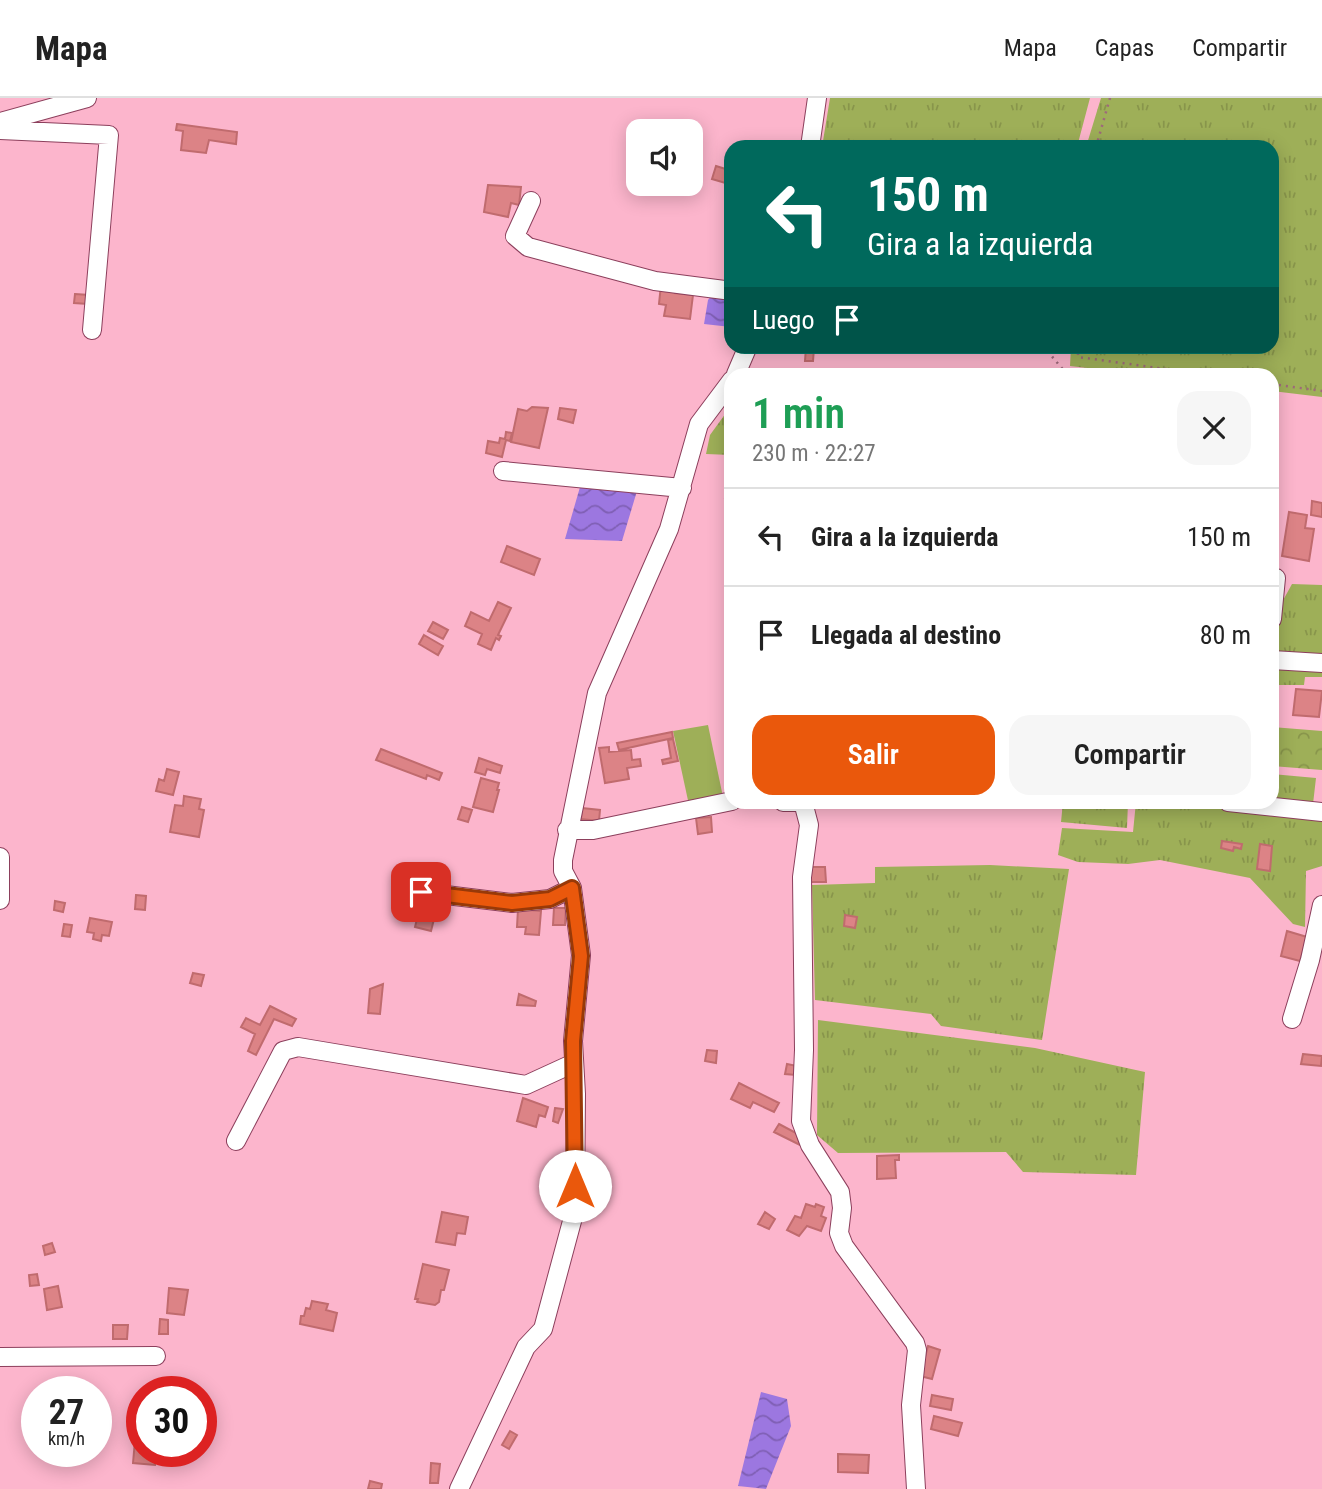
<!DOCTYPE html>
<html lang="es">
<head>
<meta charset="utf-8">
<style>
	:root { --surface:#fff; --page:#f6f6f6; --text:#222; --muted:#767676; --line:#e0e0e0; --accent:#ea580c }
	body { margin:0; font-family:"Roboto Condensed",sans-serif; background:var(--page); color:var(--text); height:100vh; display:flex; flex-direction:column; font-size:26px; white-space:nowrap }
	* { box-sizing:border-box; margin:0 }
	p { font-size:23px; color:var(--muted) }
	.icon { flex:none; width:38px; height:38px; fill:none; stroke:currentColor; stroke-width:2; stroke-linecap:round; stroke-linejoin:round }
	.map { position:relative; flex:1; overflow:hidden }
	.panel { position:absolute; left:724px; top:270px; width:555px; height:441px; display:flex; flex-direction:column; background:var(--surface); border-radius:21px; box-shadow:0 4px 18px #0003 }
	.panel>* { flex:none }
	.top-card { position:absolute; left:724px; top:42px; width:555px; height:214px; border-radius:21px; box-shadow:0 4px 18px #0003; background:#00695c; color:#fff; overflow:hidden }
	.buttons { position:absolute; left:626px; top:21px; display:grid; gap:14px }
	.buttons a { display:grid; place-items:center; width:77px; height:77px; border-radius:14px; background:var(--surface); box-shadow:0 4px 18px #0003; font-size:35px }
	.speed { position:absolute; left:21px; top:1278px; display:flex; gap:14px; font-size:35px; font-weight:700; text-align:center }
	.speed>* { display:grid; place-content:center; width:91px; height:91px; border-radius:50%; background:var(--surface); box-shadow:0 4px 18px #0003; line-height:1 }
	.speed small { font-size:18px; font-weight:400 }
	.speed .limit { border:10px solid #d22; background:#fff; color:#111 }
	.pin { position:absolute; display:grid; place-items:center; width:60px; height:60px; color:#fff; margin:-30px; border-radius:14px; box-shadow:0 4px 10px #0006 }
	.me { position:absolute; width:77px; margin:-38px; rotate:0deg; stroke-linejoin:round; filter:drop-shadow(0 0 5px #0008) }
	.turn { display:flex; align-items:center; gap:24px; height:147px; padding:0 28px; font-size:32px }
	.turn .icon { width:91px; height:91px; stroke-width:2.5 }
	.turn b { display:block; font-size:49px; line-height:60px }
	.then { display:flex; align-items:center; height:66px; padding:0 28px; background:#0003; gap:14px; font-size:26px }
	.round { display:grid; place-items:center; flex:none; width:74px; height:74px; border-radius:21px; background:var(--page) }
	.head { display:flex; align-items:center; justify-content:space-between; height:119px; padding:0 28px }
	h1 { font-size:42px; font-weight:600; line-height:52px; color:#1e9e55 }
	.button { display:flex; gap:14px; margin-top:auto; padding:14px 28px }
	.button a { flex:1; height:80px; border-radius:21px; background:var(--accent); color:#fff; font-size:28px; font-weight:600; line-height:80px; text-align:center }
	.button a+a { background:var(--page); color:var(--text) }
	ul { padding:0; list-style:none }
	li { display:flex; align-items:center; gap:21px; height:98px; padding:0 28px; border-top:2px solid var(--line) }
	li div { flex:1 }
	li b { display:block; font-size:26px }
	li em { font-style:normal }
	header { display:flex; align-items:center; gap:42px; box-sizing:border-box; height:98px; padding:0 35px; background:var(--surface); border-bottom:2px solid var(--line) }
	header strong { font-size:33px }
	nav { display:flex; gap:38px; margin-inline-start:auto; font-size:24px }
	.map>svg:first-child { display:block }
	.grass { fill:url(#grass-tufts) }
	.forest { fill:url(#forest-crowns) }
	.pitch { fill:#9eaf58 }
	.water { fill:url(#water-waves) }
	.building { fill:#dc8386; stroke:#c06b6e; stroke-width:2 }
	.lines { fill:none; stroke-linecap:round; stroke-linejoin:round }
	.minor-casing { stroke:#8c3f5c; stroke-width:20 }
	.path { stroke:#9e697b; stroke-width:2.5; stroke-dasharray:2 5; stroke-linecap:butt }
	.minor { stroke:#fff; stroke-width:18 }
	.route-casing { stroke:#983908; stroke-width:18 }
	.route { stroke:#ea580c; stroke-width:12 }
</style>
</head>
<body>
<header>
<strong>Mapa</strong>
<nav><a>Mapa</a><a>Capas</a><a>Compartir</a></nav>
</header>
<div class="map">
<svg width="1322" height="1391" viewBox="0 0 1322 1391">
	<defs>
		<pattern id="grass-tufts" width="24" height="20" patternUnits="userSpaceOnUse" patternTransform="scale(1.75)"><rect width="24" height="20" fill="#9eaf58"/><path d="M3 7l-1-3M5 7V3M7 7l1-3M15 17l-1-3M17 17v-4M19 17l1-3" fill="none" stroke="#88954b"/></pattern>
		<pattern id="forest-crowns" width="20" height="18" patternUnits="userSpaceOnUse" patternTransform="scale(1.75)"><rect width="20" height="18" fill="#9eaf58"/><path d="M2 6a3 3 0 1 1 6 0M12 15a3 3 0 1 1 6 0" fill="none" stroke="#88954b"/></pattern>
		<pattern id="water-waves" width="16" height="10" patternUnits="userSpaceOnUse" patternTransform="scale(1.75)"><rect width="16" height="10" fill="#9c77e0"/><path d="M0 5q4-4 8 0t8 0" fill="none" stroke="#7f5fb4"/></pattern>
	</defs>
	<rect width="100%" height="100%" fill="#fcb5cc"/>
	<path class="grass" d="M 830,0 L 1090,0 L 1077,49 L 822,49 Z
		M 1101,0 L 1322,0 L 1322,299 L 1272,293 L 1272,276 L 1139,276 L 1070,268 L 1071,249 L 1272,248 L 1272,49 L 1086,49 Z
		M 731,308 L 731,357 L 706,356 L 710,337 Z
		M 1292,486 L 1322,487 L 1322,557 L 1276,553 L 1276,515 Z
		M 1272,568 L 1322,570 L 1322,579 L 1305,579 L 1304,587 L 1272,587 Z
		M 1272,676 L 1316,680 L 1313,706 L 1272,702 Z
		M 1063,704 L 1128,704 L 1127,730 L 1061,724 Z
		M 1136,704 L 1162,704 L 1322,722 L 1322,768 L 1306,773 L 1305,829 L 1293,826 L 1250,780 L 1160,762 L 1128,766 L 1078,764 L 1058,757 L 1062,730 L 1133,734 Z
		M 990,767 L 1069,771 L 1042,942 L 941,928 L 931,916 L 815,902 L 812,787 L 875,785 L 875,769 Z
		M 818,922 L 1035,950 L 1145,974 L 1136,1077 L 1023,1074 L 1006,1054 L 838,1055 L 817,1037 Z"/>
	<path class="forest" d="M 1272,629 L 1322,633 L 1322,672 L 1272,668 Z"/>
	<path class="pitch" d="M 708,627 L 723,699 L 689,707 L 673,633 Z"/>
	<path class="water" d="M 711,198 L 731,200 L 731,229 L 704,226 L 708,202 Z
		M 580,389 L 637,393 L 622,443 L 565,441 Z
		M 761,1294 L 787,1301 L 791,1328 L 766,1391 L 738,1388 Z"/>
	<path class="building" d="M 177,26 L 237,34 L 236,46 L 209,42 L 206,55 L 181,52 L 183,33 L 176,32 Z
		M 716,68 L 732,73 L 732,87 L 712,81 Z
		M 488,87 L 521,89 L 519,107 L 511,105 L 508,119 L 484,114 Z
		M 661,187 L 676,189 L 675,195 L 693,197 L 690,221 L 664,218 L 666,207 L 659,206 Z
		M 75,196 L 89,197 L 88,206 L 74,205 Z
		M 806,249 L 814,250 L 813,263 L 805,263 Z
		M 532,309 L 548,310 L 539,350 L 511,344 L 518,311 L 527,313 Z
		M 560,310 L 576,312 L 573,325 L 558,321 Z
		M 506,334 L 512,335 L 510,343 L 506,342 L 502,359 L 486,355 L 488,343 L 499,345 L 500,340 L 505,341 Z
		M 727,376 L 732,377 L 732,400 L 725,400 Z
		M 1312,403 L 1322,405 L 1322,419 L 1311,417 Z
		M 1289,414 L 1307,417 L 1305,430 L 1314,431 L 1309,463 L 1282,458 Z
		M 507,448 L 540,461 L 534,477 L 501,464 Z
		M 498,504 L 511,510 L 498,537 L 501,538 L 499,542 L 496,540 L 491,552 L 478,546 L 482,536 L 465,528 L 471,514 L 489,523 Z
		M 433,524 L 448,532 L 443,541 L 428,533 Z
		M 424,537 L 443,548 L 438,557 L 419,546 Z
		M 1296,591 L 1322,593 L 1319,619 L 1293,617 Z
		M 672,634 L 673,640 L 619,652 L 617,645 Z
		M 673,641 L 678,663 L 663,666 L 662,662 L 671,660 L 668,642 Z
		M 609,649 L 609,654 L 631,652 L 632,662 L 640,661 L 641,668 L 627,670 L 629,681 L 605,685 L 599,650 Z
		M 381,651 L 442,675 L 439,682 L 427,677 L 426,681 L 376,662 Z
		M 479,660 L 502,668 L 500,675 L 487,671 L 485,677 L 475,674 Z
		M 167,671 L 179,674 L 173,697 L 156,693 L 159,681 L 164,683 Z
		M 481,680 L 499,685 L 497,692 L 499,692 L 493,714 L 473,709 Z
		M 184,698 L 201,701 L 199,711 L 204,712 L 199,739 L 170,734 L 175,707 L 183,708 Z
		M 462,709 L 472,712 L 468,724 L 458,721 Z
		M 582,710 L 600,712 L 599,723 L 581,721 Z
		M 711,719 L 712,734 L 698,736 L 696,720 Z
		M 1222,743 L 1242,746 L 1241,751 L 1234,749 L 1233,753 L 1221,750 Z
		M 1260,746 L 1272,748 L 1270,773 L 1257,771 Z
		M 809,769 L 825,769 L 826,784 L 810,784 Z
		M 136,797 L 146,798 L 145,812 L 135,811 Z
		M 423,797 L 439,801 L 431,833 L 415,829 Z
		M 55,803 L 65,805 L 63,814 L 54,812 Z
		M 554,810 L 566,810 L 565,827 L 553,827 Z
		M 518,811 L 541,813 L 539,837 L 525,836 L 526,829 L 517,829 Z
		M 845,817 L 857,819 L 855,830 L 844,828 Z
		M 90,820 L 112,824 L 109,838 L 102,837 L 101,843 L 93,841 L 94,835 L 87,834 Z
		M 64,826 L 72,827 L 70,839 L 62,838 Z
		M 1287,833 L 1307,839 L 1300,863 L 1281,858 Z
		M 193,875 L 204,877 L 201,888 L 190,885 Z
		M 383,886 L 380,916 L 368,915 L 370,891 Z
		M 519,896 L 536,903 L 535,908 L 517,907 Z
		M 270,908 L 296,921 L 292,928 L 274,921 L 256,957 L 248,953 L 255,936 L 241,929 L 246,920 L 260,927 Z
		M 707,952 L 717,953 L 716,965 L 705,963 Z
		M 1303,956 L 1322,958 L 1321,968 L 1301,966 Z
		M 787,966 L 797,968 L 796,977 L 785,976 Z
		M 739,985 L 779,1005 L 774,1014 L 753,1004 L 750,1010 L 731,1001 Z
		M 523,1000 L 548,1009 L 545,1019 L 539,1017 L 536,1029 L 517,1023 Z
		M 555,1010 L 563,1011 L 558,1025 L 553,1023 Z
		M 779,1026 L 796,1035 L 800,1047 L 774,1034 Z
		M 899,1057 L 899,1062 L 895,1062 L 896,1080 L 877,1081 L 877,1058 Z
		M 806,1106 L 815,1109 L 816,1106 L 824,1109 L 821,1118 L 826,1120 L 821,1133 L 807,1128 L 799,1138 L 787,1132 L 795,1118 L 801,1120 Z
		M 442,1114 L 468,1119 L 465,1136 L 457,1135 L 455,1147 L 436,1144 Z
		M 765,1114 L 775,1121 L 769,1131 L 758,1126 Z
		M 52,1145 L 55,1154 L 45,1157 L 43,1148 Z
		M 423,1166 L 449,1172 L 444,1192 L 441,1192 L 439,1204 L 435,1207 L 417,1204 L 418,1201 L 415,1201 Z
		M 37,1176 L 39,1187 L 30,1188 L 29,1177 Z
		M 58,1188 L 62,1209 L 47,1212 L 44,1191 Z
		M 169,1190 L 188,1192 L 184,1217 L 167,1215 Z
		M 312,1203 L 328,1206 L 326,1212 L 337,1215 L 333,1233 L 300,1226 L 301,1218 L 304,1218 L 306,1210 L 310,1211 Z
		M 160,1221 L 168,1222 L 168,1236 L 159,1236 Z
		M 113,1227 L 128,1227 L 127,1241 L 113,1241 Z
		M 928,1248 L 940,1252 L 932,1281 L 920,1278 Z
		M 932,1297 L 953,1301 L 951,1312 L 930,1308 Z
		M 934,1318 L 962,1325 L 958,1338 L 931,1331 Z
		M 132,1329 L 142,1330 L 142,1339 L 132,1338 Z
		M 510,1333 L 517,1337 L 509,1351 L 502,1347 Z
		M 135,1343 L 142,1344 L 142,1353 L 156,1353 L 155,1367 L 133,1365 Z
		M 838,1356 L 869,1357 L 868,1375 L 838,1374 Z
		M 431,1365 L 440,1366 L 438,1385 L 430,1385 Z
		M 370,1383 L 382,1386 L 381,1391 L 368,1391 Z"/>
	<g class="lines">
		<defs>
			<path id="minor" d="M 0,24 L 87,0
				M 0,32 L 109,37 L 92,232
				M 810,49 L 817,0
				M 531,103 L 515,138 L 528,149 L 655,183 L 732,193
				M 736,276 L 748,248
				M 503,373 L 682,390
				M 1272,521 L 1276,480
				M 1272,562 L 1322,565
				M 783,704 L 804,704
				M 803,704 L 809,727 L 802,779 L 804,952 L 801,1023 L 810,1047 L 840,1094 L 842,1110 L 839,1135 L 844,1148 L 915,1245 L 917,1252 L 911,1307 L 916,1391
				M 1228,704 L 1322,714
				M 567,732 L 593,732 L 732,703
				M 0,759 L 0,802
				M 421,794 L 512,805 L 550,801 L 572,790
				M 1292,921 L 1310,862 L 1322,807
				M 236,1043 L 283,953 L 298,949 L 526,987 L 574,965
				M 0,1259 L 156,1258
				M 459,1391 L 526,1249 L 543,1231 L 575,1112 L 576,996 L 573,943 L 581,857 L 572,790 L 563,773 L 563,762 L 597,595 L 669,431 L 699,326 L 732,282"/>
		</defs>
		<use href="#minor" class="minor-casing"/>
		<path class="path" d="M 1096,49 L 1110,0
			M 1043,248 L 1066,275
			M 1078,248 L 1078,259 L 1202,276
			M 1272,286 L 1322,293"/>
		<use href="#minor" class="minor"/>
	</g>
	<g class="lines">
		<defs>
			<path id="route" d="M 421,794 L 512,805 L 550,801 L 572,790 L 581,858 L 573,943 L 575,1088"/>
		</defs>
		<use href="#route" class="route-casing"/>
		<use href="#route" class="route"/>
	</g>
</svg>
<div class="buttons">
<a><svg class="icon" aria-label="sound" viewBox="0 0 24 24"><path d="M4 9h4l5-4v14l-5-4H4zM17 9q2 3 0 6"/></svg></a>
</div>
<div class="speed"><div>27<small>km/h</small></div><div class="limit">30</div></div>
<div class="pin" style="left:421px;top:794px;background:#d93025"><svg class="icon" aria-label="arrive" viewBox="0 0 24 24"><path d="M6 21V4h12l-3 4 3 4H6"/></svg></div>
<svg class="me" style="left:575px;top:1088px" viewBox="-20 -20 40 40"><circle r="19" fill="#fff"/><path d="M0-13L10 11 0 6-10 11z" fill="#ea580c"/></svg>
<div class="top-card">
<div class="turn"><svg class="icon" aria-label="left" viewBox="0 0 24 24"><path d="M17 20v-9H6M10 6l-5 5 5 5"/></svg><div><b>150 m</b>Gira a la izquierda</div></div>
<div class="then">Luego<svg class="icon" aria-label="arrive" viewBox="0 0 24 24"><path d="M6 21V4h12l-3 4 3 4H6"/></svg></div>
</div>
<section class="panel">
<div class="head"><div><h1>1 min</h1><p>230 m · 22:27</p></div><a class="round"><svg class="icon" aria-label="close" viewBox="0 0 24 24"><path d="M6 6l12 12M18 6L6 18"/></svg></a></div>
<ul>
<li><svg class="icon" aria-label="left" viewBox="0 0 24 24"><path d="M17 20v-9H6M10 6l-5 5 5 5"/></svg><div><b>Gira a la izquierda</b></div><em>150 m</em></li>
<li><svg class="icon" aria-label="arrive" viewBox="0 0 24 24"><path d="M6 21V4h12l-3 4 3 4H6"/></svg><div><b>Llegada al destino</b></div><em>80 m</em></li>
</ul>
<div class="button"><a>Salir</a><a>Compartir</a></div>
</section>
</div>
</body>
</html>
